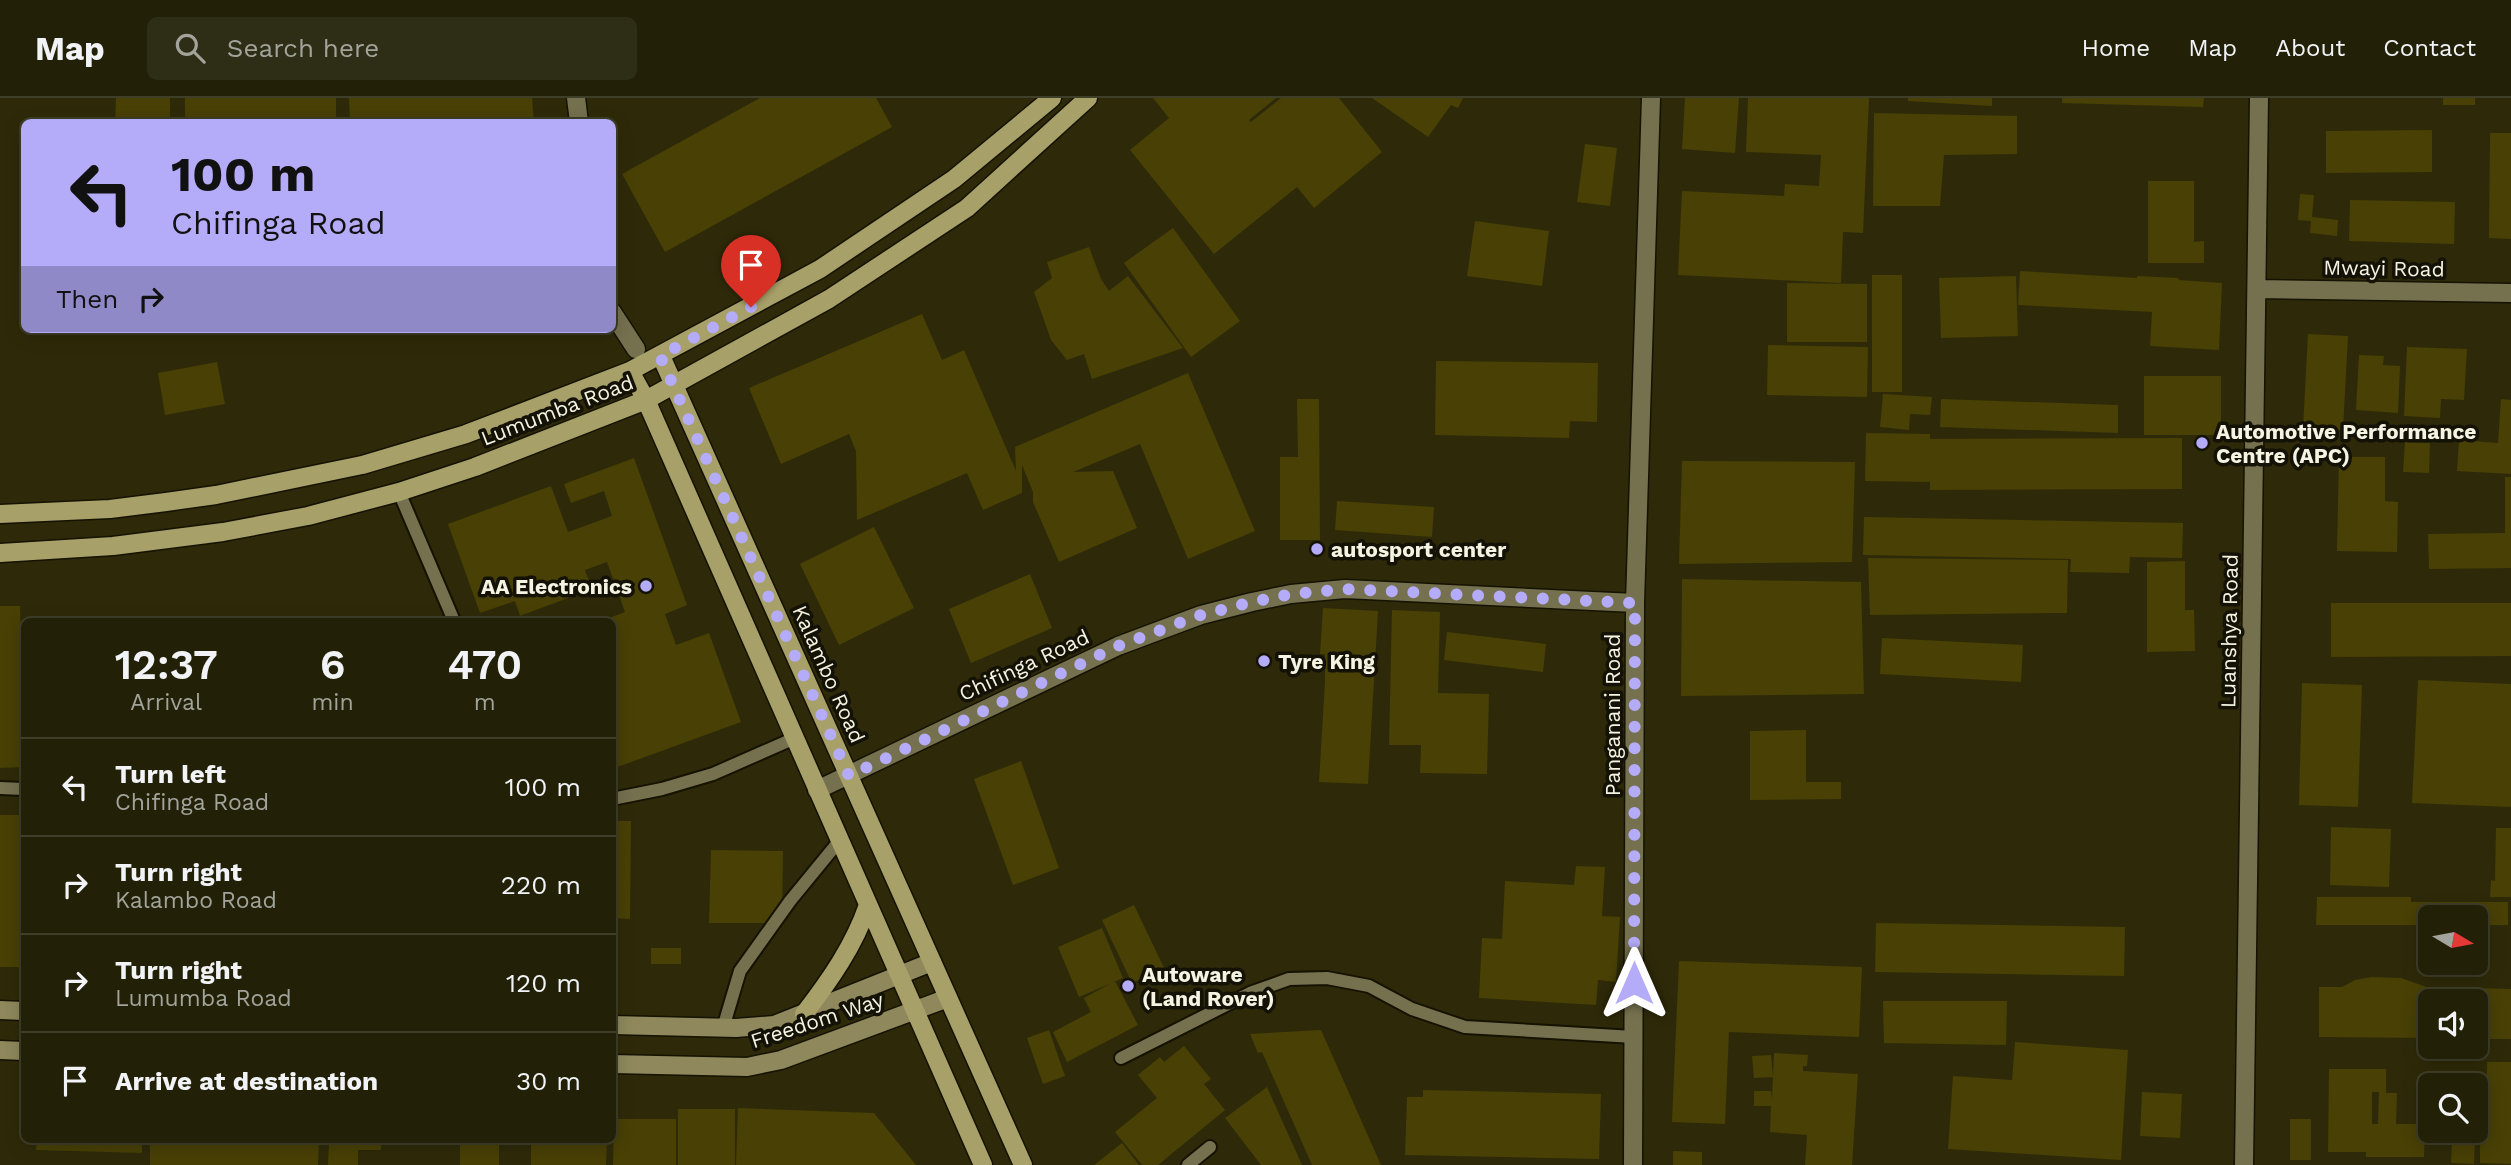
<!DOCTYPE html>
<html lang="en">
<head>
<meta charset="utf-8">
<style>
	:root { --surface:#222007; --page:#2e2d15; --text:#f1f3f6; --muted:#a2a39b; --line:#3f3e28 }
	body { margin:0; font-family:"Work Sans",sans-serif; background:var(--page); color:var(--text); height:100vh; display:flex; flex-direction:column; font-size:26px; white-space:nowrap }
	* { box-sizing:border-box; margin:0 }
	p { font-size:23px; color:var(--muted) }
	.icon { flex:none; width:38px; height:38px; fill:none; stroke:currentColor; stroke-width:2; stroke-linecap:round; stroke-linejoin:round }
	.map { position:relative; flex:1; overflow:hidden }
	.side { position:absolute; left:21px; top:520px; width:595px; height:525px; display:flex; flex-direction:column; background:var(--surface); border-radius:10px; box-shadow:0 4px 18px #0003,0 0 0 2px var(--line) }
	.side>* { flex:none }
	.top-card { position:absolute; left:21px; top:21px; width:595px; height:214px; border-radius:10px; box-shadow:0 4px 18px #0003,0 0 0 2px var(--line); background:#b5acf9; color:#111; overflow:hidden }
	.needle { width:46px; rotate:100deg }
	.fabs { position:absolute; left:2418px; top:807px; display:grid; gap:14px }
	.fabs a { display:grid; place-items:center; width:70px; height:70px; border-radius:10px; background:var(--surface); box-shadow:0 4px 18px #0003,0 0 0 2px var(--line); font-size:35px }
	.pin { position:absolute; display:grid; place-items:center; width:60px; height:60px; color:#fff; margin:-72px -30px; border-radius:50% 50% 50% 0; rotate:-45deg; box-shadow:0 0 7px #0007 }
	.pin .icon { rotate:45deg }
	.me { position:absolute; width:77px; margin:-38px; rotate:0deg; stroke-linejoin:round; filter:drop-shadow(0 0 5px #0008) }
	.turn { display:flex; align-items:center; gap:24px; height:147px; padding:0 35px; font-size:32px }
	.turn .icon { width:91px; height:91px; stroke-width:2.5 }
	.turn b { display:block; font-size:49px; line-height:60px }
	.then { display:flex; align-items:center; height:66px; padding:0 35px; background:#0003; gap:14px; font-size:26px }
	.eta { display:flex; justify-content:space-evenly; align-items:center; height:119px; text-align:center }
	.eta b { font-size:42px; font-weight:600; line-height:49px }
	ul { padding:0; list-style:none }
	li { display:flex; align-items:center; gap:21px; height:98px; padding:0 35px; border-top:2px solid var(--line) }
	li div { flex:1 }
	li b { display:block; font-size:26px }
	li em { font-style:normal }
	header { display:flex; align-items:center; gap:42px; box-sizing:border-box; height:98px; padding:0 35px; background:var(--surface); border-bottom:2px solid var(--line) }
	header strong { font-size:33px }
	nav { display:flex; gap:38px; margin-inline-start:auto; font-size:24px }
	.search { width:490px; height:63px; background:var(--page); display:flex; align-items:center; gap:18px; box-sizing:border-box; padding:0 24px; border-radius:10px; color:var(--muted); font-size:26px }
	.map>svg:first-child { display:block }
	.building { fill:#484005; fill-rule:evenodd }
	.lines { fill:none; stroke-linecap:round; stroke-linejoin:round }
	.service-casing { stroke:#151200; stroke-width:16 }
	.minor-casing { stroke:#151200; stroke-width:21 }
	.secondary-casing { stroke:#151200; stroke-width:21 }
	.primary-casing { stroke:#151200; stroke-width:21 }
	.service { stroke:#75714f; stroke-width:12 }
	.minor { stroke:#75714f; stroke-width:18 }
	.secondary { stroke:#8e885c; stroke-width:18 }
	.primary { stroke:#a7a069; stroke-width:18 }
	.route { stroke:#b5acf9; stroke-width:12; stroke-dasharray:0 21.6 }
	.poi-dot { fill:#b5acf9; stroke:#141206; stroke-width:2.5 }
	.labels { text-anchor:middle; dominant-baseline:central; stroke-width:7; stroke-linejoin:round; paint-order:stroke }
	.street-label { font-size:21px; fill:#f5f3e1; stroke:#141206 }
	.poi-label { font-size:21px; font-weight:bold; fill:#f5f3e1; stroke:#141206; text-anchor:start }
</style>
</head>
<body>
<header>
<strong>Map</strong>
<div class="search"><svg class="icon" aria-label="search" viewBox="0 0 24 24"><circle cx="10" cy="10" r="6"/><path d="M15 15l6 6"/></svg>Search here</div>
<nav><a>Home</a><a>Map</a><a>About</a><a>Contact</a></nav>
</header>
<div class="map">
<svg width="2511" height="1067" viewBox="0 0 2511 1067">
	<rect width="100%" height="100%" fill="#2e2a09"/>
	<path class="building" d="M 116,0 L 170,0 L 170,24 L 115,24 Z
		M 185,0 L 336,0 L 336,24 L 185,24 Z
		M 349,0 L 532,0 L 534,24 L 350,24 Z
		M 760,0 L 876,0 L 892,29 L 665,154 L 622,76 Z
		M 1153,0 L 1276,0 L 1249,22 L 1251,24 L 1281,0 L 1339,0 L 1382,54 L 1314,110 L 1297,89 L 1214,156 L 1130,52 L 1169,20 Z
		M 1372,0 L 1463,0 L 1458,10 L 1451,7 L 1428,39 Z
		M 1685,0 L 1739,0 L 1735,55 L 1682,51 Z
		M 1748,0 L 1869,0 L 1863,135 L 1843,134 L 1841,185 L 1678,177 L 1682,93 L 1784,98 L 1785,86 L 1819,88 L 1821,57 L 1746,54 Z
		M 1908,0 L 1992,0 L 1992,8 L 1908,3 Z
		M 2062,0 L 2204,0 L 2203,9 L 2062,5 Z
		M 2443,0 L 2475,0 L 2475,7 L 2443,7 Z
		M 1874,15 L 2017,18 L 2017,56 L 1944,57 L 1940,108 L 1873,108 Z
		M 2432,32 L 2432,74 L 2326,75 L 2326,33 Z
		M 2490,35 L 2511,35 L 2511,141 L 2489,140 Z
		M 1585,46 L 1617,50 L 1610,108 L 1577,104 Z
		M 2148,83 L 2194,83 L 2194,144 L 2204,143 L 2204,165 L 2148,165 Z
		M 2300,96 L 2314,97 L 2312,119 L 2338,122 L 2337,138 L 2310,135 L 2311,123 L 2298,122 Z
		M 2350,102 L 2455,104 L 2454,146 L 2349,143 Z
		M 1475,123 L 1549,133 L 1542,188 L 1467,178 Z
		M 1173,130 L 1240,223 L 1191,259 L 1124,165 Z
		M 1089,149 L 1101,181 L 1109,193 L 1128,178 L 1183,250 L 1092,281 L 1084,256 L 1067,262 L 1051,242 L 1034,194 L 1052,180 L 1047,164 Z
		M 2020,173 L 2137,180 L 2137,178 L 2178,180 L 2179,182 L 2222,185 L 2219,252 L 2150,248 L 2152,214 L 2018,207 Z
		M 1872,177 L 1902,177 L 1902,294 L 1872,294 Z
		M 2016,178 L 2018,238 L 1941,240 L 1939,180 Z
		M 1787,185 L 1867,186 L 1867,244 L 1787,244 Z
		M 922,216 L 942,262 L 964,252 L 1016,373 L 1015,349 L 1188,275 L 1255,433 L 1188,461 L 1140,346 L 1073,374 L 1113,373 L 1137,430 L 1059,464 L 1033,404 L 1033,394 L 1022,367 L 1022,395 L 983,412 L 967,375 L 857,422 L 856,353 L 849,336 L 781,366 L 749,290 Z
		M 2308,236 L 2348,238 L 2343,332 L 2303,330 Z
		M 1768,247 L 1868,249 L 1867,299 L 1767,297 Z
		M 2407,249 L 2467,251 L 2464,302 L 2441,301 L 2440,320 L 2404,318 Z
		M 2359,257 L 2384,258 L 2383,267 L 2400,268 L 2398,315 L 2356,312 Z
		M 1436,263 L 1598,265 L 1597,324 L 1570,323 L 1569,340 L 1435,337 Z
		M 217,264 L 225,306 L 165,317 L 158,275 Z
		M 2144,278 L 2221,278 L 2221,337 L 2144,337 Z
		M 1883,296 L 1932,299 L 1930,317 L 1910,316 L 1909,332 L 1880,329 Z
		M 1297,301 L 1319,301 L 1320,442 L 1280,442 L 1280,359 L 1298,359 Z
		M 1941,301 L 2118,307 L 2118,335 L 1940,329 Z
		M 2501,301 L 2511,302 L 2511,376 L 2457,373 L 2459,342 L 2498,345 Z
		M 1866,335 L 1930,336 L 1930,341 L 2182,340 L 2182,391 L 1930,392 L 1930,384 L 1865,383 Z
		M 2405,344 L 2430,345 L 2429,375 L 2403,374 Z
		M 2339,359 L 2385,359 L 2385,403 L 2398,404 L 2397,454 L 2337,453 Z
		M 634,360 L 687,507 L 665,516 L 676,547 L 709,535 L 741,624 L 612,671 L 612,523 L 601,523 L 625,514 L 607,464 L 585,472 L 592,491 L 520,518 L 515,503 L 480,515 L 448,426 L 551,388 L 568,434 L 612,418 L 604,393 L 571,405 L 564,386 Z
		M 1682,363 L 1855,364 L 1852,464 L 1679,466 Z
		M 2505,379 L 2511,379 L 2511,470 L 2429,471 L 2428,436 L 2505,435 Z
		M 1337,403 L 1434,409 L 1432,439 L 1335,432 Z
		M 1864,419 L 2183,425 L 2182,460 L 2130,459 L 2129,475 L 2070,474 L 2071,461 L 1863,457 Z
		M 874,429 L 914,510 L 839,547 L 800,466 Z
		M 1868,460 L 2068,462 L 2067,515 L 1870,517 Z
		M 2185,463 L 2185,512 L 2194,512 L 2195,553 L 2147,554 L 2147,464 Z
		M 1030,476 L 1052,530 L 971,565 L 949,511 Z
		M 1682,481 L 1861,484 L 1864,596 L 1681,598 Z
		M 2331,505 L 2511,505 L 2511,558 L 2331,559 Z
		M 0,508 L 20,508 L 24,669 L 0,670 Z
		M 1323,510 L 1378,513 L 1368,686 L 1319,684 L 1325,584 L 1325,556 L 1320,556 Z
		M 1392,512 L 1440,514 L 1438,595 L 1489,596 L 1487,676 L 1420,675 L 1421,647 L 1389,647 Z
		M 1447,534 L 1546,546 L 1543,574 L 1444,562 Z
		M 1882,540 L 2023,547 L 2021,584 L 1880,576 Z
		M 2418,582 L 2511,586 L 2511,709 L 2412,705 Z
		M 2302,585 L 2362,587 L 2358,709 L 2299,707 Z
		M 1806,632 L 1806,684 L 1841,684 L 1841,701 L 1750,702 L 1750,633 Z
		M 1021,663 L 1059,770 L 1013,787 L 974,681 Z
		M 0,717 L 24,717 L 24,869 L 0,869 Z
		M 612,723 L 631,723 L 630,821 L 612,820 Z
		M 2331,729 L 2391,731 L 2389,789 L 2330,787 Z
		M 2496,730 L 2511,730 L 2511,799 L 2490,799 L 2491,782 L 2495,783 Z
		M 711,752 L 783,753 L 782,825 L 709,825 Z
		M 1576,768 L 1605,769 L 1602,818 L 1620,819 L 1616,884 L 1598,882 L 1596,907 L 1479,900 L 1482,840 L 1502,841 L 1505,783 L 1574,787 Z
		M 2317,799 L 2411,799 L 2411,804 L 2508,804 L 2508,827 L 2476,827 L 2476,819 L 2431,819 L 2431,827 L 2316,827 Z
		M 1134,807 L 1164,870 L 1132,885 L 1102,822 Z
		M 1876,825 L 2125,829 L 2124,878 L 1875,874 Z
		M 1102,830 L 1123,880 L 1079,899 L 1058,849 Z
		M 651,850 L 681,850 L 681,866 L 651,866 Z
		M 1679,863 L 1862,869 L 1859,939 L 1729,934 L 1725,1026 L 1672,1024 Z
		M 2371,879 L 2401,880 L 2427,889 L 2511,891 L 2511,941 L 2476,941 L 2476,903 L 2431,903 L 2431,940 L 2319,939 L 2319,889 L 2342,889 L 2355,882 Z
		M 1115,883 L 1138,927 L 1067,964 L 1053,934 L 1091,914 L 1084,900 Z
		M 1883,903 L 2007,903 L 2006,947 L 1884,945 Z
		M 1049,932 L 1065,978 L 1043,986 L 1027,940 Z
		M 1321,932 L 1381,1067 L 1312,1067 L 1262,954 L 1258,955 L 1250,936 Z
		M 2015,944 L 2128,952 L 2121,1062 L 1948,1051 L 1953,978 L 2012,982 Z
		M 1184,948 L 1211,981 L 1204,986 L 1225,1012 L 1158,1067 L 1142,1067 L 1115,1034 L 1157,1000 L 1138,977 L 1160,959 L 1164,964 Z
		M 1774,955 L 1808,957 L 1807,968 L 1803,968 L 1803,973 L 1858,976 L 1852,1067 L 1805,1067 L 1807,1037 L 1770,1034 L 1771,1008 L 1754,1008 L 1754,993 L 1771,993 L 1772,1001 Z
		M 1771,957 L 1773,979 L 1754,980 L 1752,958 Z
		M 2487,964 L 2511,964 L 2511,1066 L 2480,1065 L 2480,984 L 2487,985 Z
		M 2329,971 L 2386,971 L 2386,995 L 2397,995 L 2396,1026 L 2425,1026 L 2424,1059 L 2366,1059 L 2366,1054 L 2328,1054 ZM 2372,994 L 2379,994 L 2378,1026 L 2372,1026 Z
		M 1267,989 L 1302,1067 L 1261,1067 L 1225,1020 Z
		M 1423,992 L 1601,996 L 1599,1061 L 1405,1057 L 1407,999 L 1423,999 Z
		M 2142,994 L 2182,996 L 2180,1040 L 2140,1038 Z
		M 738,1010 L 874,1015 L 916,1067 L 736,1067 Z
		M 678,1011 L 735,1011 L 735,1067 L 678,1067 Z
		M 614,1021 L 676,1021 L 676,1067 L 613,1067 Z
		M 2290,1021 L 2311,1021 L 2311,1062 L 2290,1062 Z
		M 2452,1039 L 2475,1040 L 2474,1066 L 2451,1065 Z
		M 37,1041 L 142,1041 L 142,1055 L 36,1052 Z
		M 150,1041 L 319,1041 L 318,1067 L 150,1067 Z
		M 329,1041 L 381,1041 L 381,1052 L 358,1052 L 358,1067 L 328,1067 Z
		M 460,1041 L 499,1041 L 499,1067 L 460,1067 Z
		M 531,1041 L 607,1041 L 606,1067 L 531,1067 Z
		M 1122,1045 L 1139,1067 L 1094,1067 Z
		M 1673,1053 L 1702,1054 L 1702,1067 L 1673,1067 Z"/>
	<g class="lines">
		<defs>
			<path id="service" d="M 399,394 L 454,523
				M 0,690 L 24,691
				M 612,701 L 662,691 L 713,676 L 795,640
				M 723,930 L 740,873 L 790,803 L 840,742
				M 1121,960 L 1250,895 L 1289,881 L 1327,880 L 1369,888 L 1412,911 L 1465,929 L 1634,939
				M 1188,1067 L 1210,1049"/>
			<path id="minor" d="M 576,0 L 579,24
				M 2257,191 L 2511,195
				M 612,214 L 636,251
				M 817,692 L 1118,548 L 1201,517 L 1252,504 L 1291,496 L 1345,491 L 1635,505
				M 1633,1067 L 1635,505 L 1651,0
				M 2244,1067 L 2259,0"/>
			<path id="secondary" d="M 0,912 L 24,913
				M 612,927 L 736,930 L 774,927 L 932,864
				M 0,952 L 24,953
				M 612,966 L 747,969 L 781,962 L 948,900"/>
			<path id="primary" d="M 661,258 L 1023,1067
				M 630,273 L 646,302 L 983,1067
				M 0,416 L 110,411 L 166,404 L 216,397 L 362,367 L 466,336 L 630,273 L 820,171 L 954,81 L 1052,0
				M 0,455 L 113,448 L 223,434 L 308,418 L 399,394 L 475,369 L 646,302 L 829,201 L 967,110 L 1088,0
				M 804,916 C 830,882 854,848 868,807"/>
		</defs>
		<use href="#service" class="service-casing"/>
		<use href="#minor" class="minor-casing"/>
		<use href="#secondary" class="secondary-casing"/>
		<use href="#primary" class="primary-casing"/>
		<use href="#service" class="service"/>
		<use href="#minor" class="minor"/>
		<use href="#secondary" class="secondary"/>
		<use href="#primary" class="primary"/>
	</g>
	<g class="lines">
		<path class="route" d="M 751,209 L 660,258 L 849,678 L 1118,548 L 1201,517 L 1252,504 L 1291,496 L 1345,491 L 1635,505 L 1634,885"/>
	</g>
	<g class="poi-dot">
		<circle cx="2202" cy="345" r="7"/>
		<circle cx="1317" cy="451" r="7"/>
		<circle cx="646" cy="488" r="7"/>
		<circle cx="1264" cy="563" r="7"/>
		<circle cx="1128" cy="888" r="7"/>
	</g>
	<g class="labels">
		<g class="street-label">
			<text transform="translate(2384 170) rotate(1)">Mwayi Road</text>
			<text transform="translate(557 312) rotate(-21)">Lumumba Road</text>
			<text transform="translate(2229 533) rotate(-89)">Luanshya Road</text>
			<text transform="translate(1024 567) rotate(-25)">Chifinga Road</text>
			<text transform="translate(829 576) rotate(66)">Kalambo Road</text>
			<text transform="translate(1612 617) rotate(-90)">Panganani Road</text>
			<text transform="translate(817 922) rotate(-18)">Freedom Way</text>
		</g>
		<g class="poi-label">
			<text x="2216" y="333">Automotive Performance<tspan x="2216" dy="24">Centre (APC)</tspan></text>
			<text x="1331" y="451">autosport center</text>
			<text x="632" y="488" text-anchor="end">AA Electronics</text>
			<text x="1278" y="563">Tyre King</text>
			<text x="1142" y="876">Autoware<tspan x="1142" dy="24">(Land Rover)</tspan></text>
		</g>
	</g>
</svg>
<div class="fabs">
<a><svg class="needle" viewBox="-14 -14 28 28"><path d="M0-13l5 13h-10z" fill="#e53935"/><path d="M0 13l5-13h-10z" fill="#a2a39b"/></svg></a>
<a><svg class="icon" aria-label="sound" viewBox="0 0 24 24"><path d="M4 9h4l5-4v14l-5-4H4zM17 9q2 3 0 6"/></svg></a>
<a><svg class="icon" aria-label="search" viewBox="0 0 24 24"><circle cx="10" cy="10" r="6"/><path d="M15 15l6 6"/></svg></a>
</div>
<div class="pin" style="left:751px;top:209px;background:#d93025"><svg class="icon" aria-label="arrive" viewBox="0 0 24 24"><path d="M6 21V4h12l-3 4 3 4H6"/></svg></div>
<svg class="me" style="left:1634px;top:885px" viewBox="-20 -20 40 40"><path d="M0-17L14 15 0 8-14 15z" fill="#b5acf9" stroke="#fff" stroke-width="4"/></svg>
<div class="top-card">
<div class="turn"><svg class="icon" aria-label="left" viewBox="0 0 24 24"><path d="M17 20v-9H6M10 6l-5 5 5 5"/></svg><div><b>100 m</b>Chifinga Road</div></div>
<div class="then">Then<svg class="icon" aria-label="right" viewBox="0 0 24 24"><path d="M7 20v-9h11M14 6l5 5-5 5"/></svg></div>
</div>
<section class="side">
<div class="eta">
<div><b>12:37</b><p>Arrival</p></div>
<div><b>6</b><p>min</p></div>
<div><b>470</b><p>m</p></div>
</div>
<ul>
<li><svg class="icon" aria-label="left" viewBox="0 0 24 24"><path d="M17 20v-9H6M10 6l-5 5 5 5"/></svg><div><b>Turn left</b><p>Chifinga Road</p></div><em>100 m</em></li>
<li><svg class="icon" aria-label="right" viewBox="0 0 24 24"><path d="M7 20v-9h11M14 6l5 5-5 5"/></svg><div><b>Turn right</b><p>Kalambo Road</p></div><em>220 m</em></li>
<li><svg class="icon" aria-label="right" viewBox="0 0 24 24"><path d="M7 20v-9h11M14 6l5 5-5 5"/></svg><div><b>Turn right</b><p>Lumumba Road</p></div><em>120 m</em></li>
<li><svg class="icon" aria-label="arrive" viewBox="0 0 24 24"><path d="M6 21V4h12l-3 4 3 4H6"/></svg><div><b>Arrive at destination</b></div><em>30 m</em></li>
</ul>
</section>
</div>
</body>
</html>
